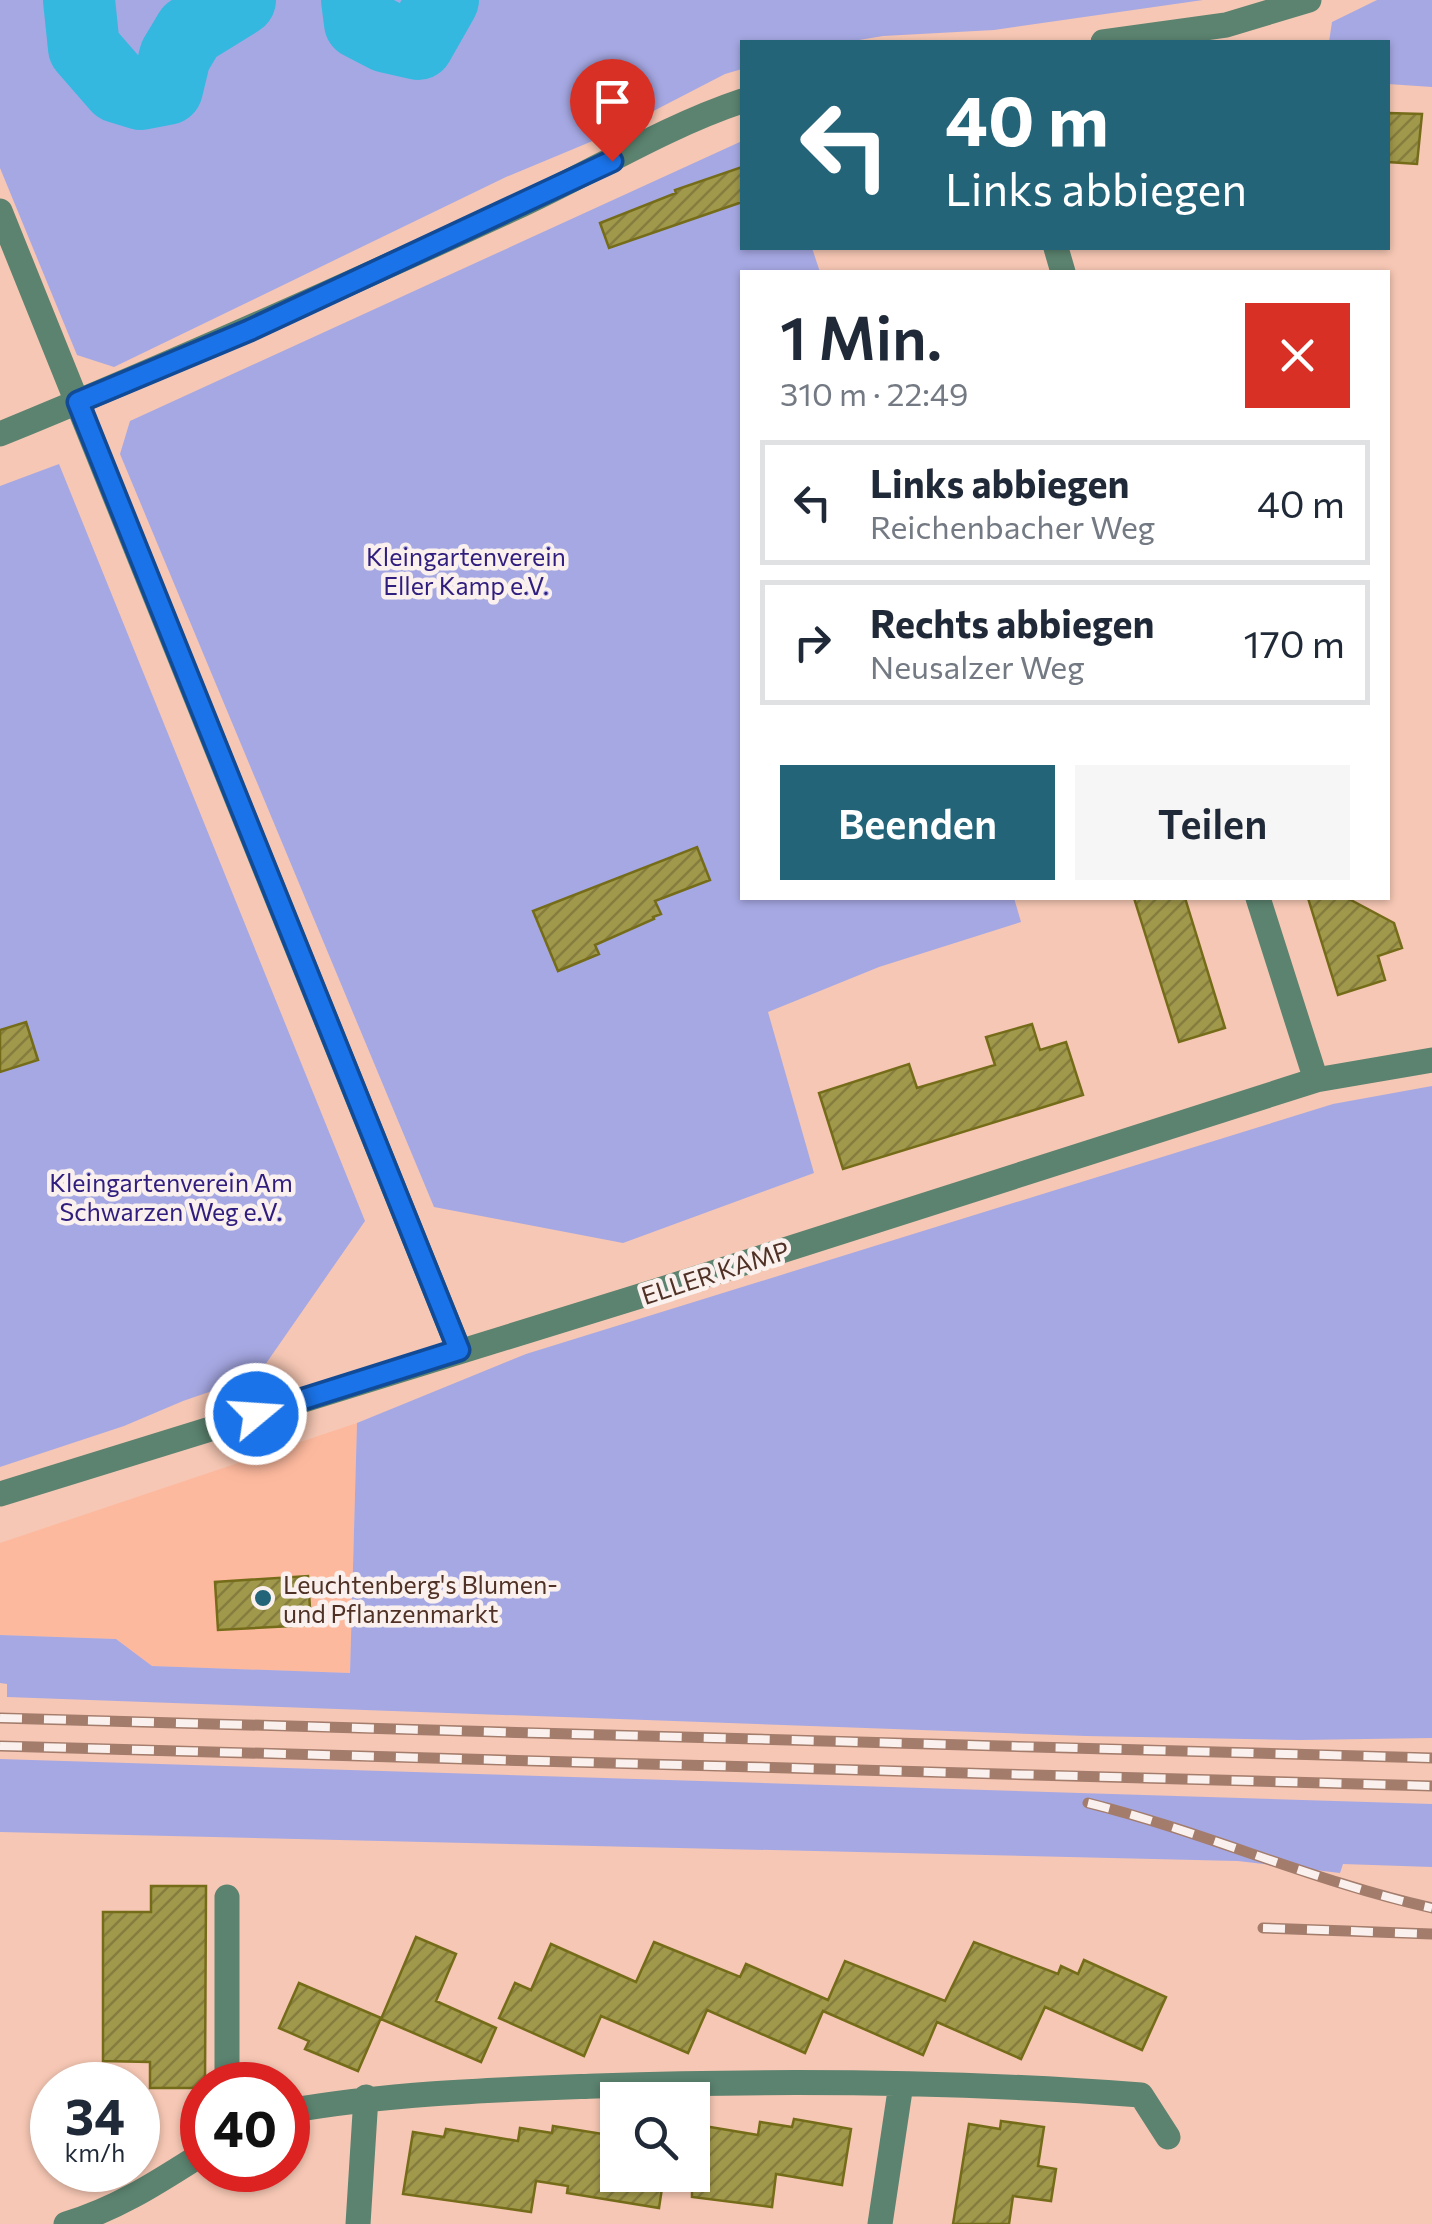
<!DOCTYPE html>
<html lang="de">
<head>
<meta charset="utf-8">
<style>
	:root { --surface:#fff; --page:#f6f6f7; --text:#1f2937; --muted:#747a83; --line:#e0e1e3; --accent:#246479 }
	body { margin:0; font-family:Commissioner,sans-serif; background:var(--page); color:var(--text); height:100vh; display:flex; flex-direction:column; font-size:38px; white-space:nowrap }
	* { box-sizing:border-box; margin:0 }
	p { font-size:32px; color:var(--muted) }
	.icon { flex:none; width:55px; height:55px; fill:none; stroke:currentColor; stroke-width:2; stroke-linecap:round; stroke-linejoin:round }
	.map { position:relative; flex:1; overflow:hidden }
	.sheet { position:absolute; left:740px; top:270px; width:650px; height:630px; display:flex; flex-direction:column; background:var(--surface); border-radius:0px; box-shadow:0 2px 8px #0004 }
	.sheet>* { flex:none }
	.banner { position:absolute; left:740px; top:40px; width:650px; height:210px; border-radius:0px; box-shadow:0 2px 8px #0004; background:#246479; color:#fff; overflow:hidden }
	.buttons { position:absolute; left:600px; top:2082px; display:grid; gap:20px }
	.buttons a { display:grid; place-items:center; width:110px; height:110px; border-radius:0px; background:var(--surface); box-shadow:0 2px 8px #0004; font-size:50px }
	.speed { position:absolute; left:30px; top:2062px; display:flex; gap:20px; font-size:50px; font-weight:700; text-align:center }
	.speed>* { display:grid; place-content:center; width:130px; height:130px; border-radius:50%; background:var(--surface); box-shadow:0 2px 8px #0004; line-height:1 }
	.speed small { font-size:25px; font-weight:400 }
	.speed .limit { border:15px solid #d22; background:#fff; color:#111 }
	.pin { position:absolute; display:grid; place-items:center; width:85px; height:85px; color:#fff; margin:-102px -42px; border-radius:50% 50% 50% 0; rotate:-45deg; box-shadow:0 0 10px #0007 }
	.pin .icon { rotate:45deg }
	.me { position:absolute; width:110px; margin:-55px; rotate:72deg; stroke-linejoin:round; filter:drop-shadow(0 0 8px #0008) }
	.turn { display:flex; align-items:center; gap:35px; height:210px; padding:0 40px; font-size:45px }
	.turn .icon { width:130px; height:130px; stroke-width:2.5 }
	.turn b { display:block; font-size:70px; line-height:85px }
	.round { display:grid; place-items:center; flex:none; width:105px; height:105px; border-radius:0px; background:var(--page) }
	.headline { display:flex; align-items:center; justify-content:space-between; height:170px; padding:0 40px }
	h1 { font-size:60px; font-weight:600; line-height:75px }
	.button { display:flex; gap:20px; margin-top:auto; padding:20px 40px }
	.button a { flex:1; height:115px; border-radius:0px; background:var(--accent); color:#fff; font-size:40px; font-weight:600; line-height:115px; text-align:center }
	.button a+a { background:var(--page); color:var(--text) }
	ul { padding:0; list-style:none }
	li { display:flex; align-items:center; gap:30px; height:125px; margin:0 20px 15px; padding:0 20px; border:5px solid var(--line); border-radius:0px }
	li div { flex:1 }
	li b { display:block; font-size:38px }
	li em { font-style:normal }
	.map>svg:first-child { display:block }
	.built { fill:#fdb99e }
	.green { fill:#a6a8e3 }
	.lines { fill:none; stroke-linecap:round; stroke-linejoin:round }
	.river { stroke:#35b8df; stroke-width:72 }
	.building { fill:url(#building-hatch); stroke:#756c1a; stroke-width:2.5 }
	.minor { stroke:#5b836f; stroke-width:25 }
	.rail-casing { stroke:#a37c6c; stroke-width:11 }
	.rail { stroke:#faf1ee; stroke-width:8; stroke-dasharray:22; stroke-linecap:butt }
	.route-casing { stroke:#114b97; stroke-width:25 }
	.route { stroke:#1a73e8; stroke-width:18 }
	.poi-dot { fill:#246479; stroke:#faf1ee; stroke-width:4 }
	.labels { text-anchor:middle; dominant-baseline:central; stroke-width:9; stroke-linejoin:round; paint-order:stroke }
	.park-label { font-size:25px; fill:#301e7f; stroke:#faf1ee }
	.street-label { font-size:25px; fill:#503125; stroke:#faf1ee }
	.poi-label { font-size:25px; fill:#503125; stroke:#faf1ee; text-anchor:start }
</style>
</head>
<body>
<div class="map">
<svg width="1432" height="2224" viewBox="0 0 1432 2224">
	<defs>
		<pattern id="building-hatch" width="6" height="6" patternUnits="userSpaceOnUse" patternTransform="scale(2.5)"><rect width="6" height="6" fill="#a0984b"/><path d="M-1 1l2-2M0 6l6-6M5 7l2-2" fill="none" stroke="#857d3e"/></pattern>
	</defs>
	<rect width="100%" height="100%" fill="#f6c7b4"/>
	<path class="built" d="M 357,1423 L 350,1673 L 151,1666 L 116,1639 L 0,1635 L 0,1543 Z"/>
	<path class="green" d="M 0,0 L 1203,0 L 994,30 L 883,36 L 847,42 L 742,42 L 742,69 L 725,74 L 607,135 L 506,177 L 114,367 L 77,355 L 0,168 Z
		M 1377,0 L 1432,0 L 1432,87 L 1388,84 L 1388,42 L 1329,42 L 1332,22 Z
		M 742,141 L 742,248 L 812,248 L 820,272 L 742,272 L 742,898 L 1014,898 L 1021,922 L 879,967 L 768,1012 L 814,1173 L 623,1243 L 434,1207 L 120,454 L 130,421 Z
		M 59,464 L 365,1221 L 258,1375 L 183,1401 L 124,1426 L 0,1467 L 0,486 Z
		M 1432,1086 L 1432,1738 L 1300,1740 L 1086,1736 L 7,1697 L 7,1684 L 0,1683 L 0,1635 L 116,1639 L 152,1666 L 350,1673 L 357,1423 L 526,1354 L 1333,1104 Z
		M 0,1759 L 1432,1804 L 1432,1867 L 1343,1864 L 1340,1873 L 1238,1861 L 0,1832 Z"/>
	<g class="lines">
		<path class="river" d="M 79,0 L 84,48 L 118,87 L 141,94 L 167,89 L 175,56 L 190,31 L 240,0
			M 357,0 L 360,23 L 387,37 L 418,44 L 443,0"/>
	</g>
	<path class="building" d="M 1388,113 L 1422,114 L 1417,164 L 1388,162 Z
		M 742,167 L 742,202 L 609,248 L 600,223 L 676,193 L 675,190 Z
		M 697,847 L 710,880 L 655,901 L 661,914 L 653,917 L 654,919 L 595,945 L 599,954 L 558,971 L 533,911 Z
		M 1134,898 L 1185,898 L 1225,1028 L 1179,1042 Z
		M 1308,898 L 1347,898 L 1394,923 L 1402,948 L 1378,956 L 1385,980 L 1338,995 Z
		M 26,1022 L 38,1060 L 0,1072 L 0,1030 Z
		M 1032,1024 L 1040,1050 L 1066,1042 L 1083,1095 L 843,1169 L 819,1093 L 909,1064 L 917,1088 L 995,1065 L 986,1037 Z
		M 308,1576 L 311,1625 L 218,1630 L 215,1582 Z
		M 151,1886 L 206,1886 L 205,2085 L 202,2088 L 150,2088 L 150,2062 L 103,2061 L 103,1912 L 151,1912 Z
		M 416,1937 L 456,1954 L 436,2001 L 496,2028 L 481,2062 L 381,2019 Z
		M 654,1942 L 740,1977 L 746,1964 L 828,2000 L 845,1961 L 945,2001 L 974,1942 L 1058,1974 L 1061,1966 L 1078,1974 L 1084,1960 L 1166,1997 L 1142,2050 L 1045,2007 L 1021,2059 L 937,2022 L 923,2055 L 823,2011 L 805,2053 L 707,2010 L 688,2053 L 601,2016 L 584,2056 L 499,2018 L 515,1983 L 531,1990 L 551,1944 L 636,1982 Z
		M 299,1983 L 381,2018 L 358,2071 L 305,2049 L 309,2041 L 279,2028 Z
		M 794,2119 L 851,2129 L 842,2185 L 776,2174 L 772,2207 L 692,2197 L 692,2124 L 758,2135 L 760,2122 L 792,2127 Z
		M 1001,2121 L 1044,2127 L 1038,2166 L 1056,2169 L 1051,2201 L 1013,2196 L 1009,2224 L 953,2224 L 969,2124 L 1000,2129 Z
		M 553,2126 L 609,2135 L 603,2175 L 664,2175 L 659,2208 L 567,2193 L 568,2186 L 536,2181 L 531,2212 L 403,2194 L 413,2132 L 444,2137 L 446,2129 L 518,2141 L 520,2128 L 552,2133 Z"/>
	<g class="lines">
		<path class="minor" d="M 1103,42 L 1226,25 L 1309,0
			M 0,211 L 459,1350
			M 1056,248 L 1063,272
			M 0,434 C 174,363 345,286 515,208 C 591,173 664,127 742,101
			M 1258,898 L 1316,1080
			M 0,1494 L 653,1292 L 1316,1080 L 1432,1060
			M 227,1897 L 227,2085
			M 288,2111 C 392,2093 491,2090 596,2086 C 777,2080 960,2081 1141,2095 L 1168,2137
			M 66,2224 C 117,2209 158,2182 202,2154
			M 358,2224 L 366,2097
			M 880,2224 L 901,2084"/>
		<defs>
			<path id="rail" d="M 0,1718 L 1432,1758
				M 0,1746 L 1432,1786
				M 1088,1803 C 1205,1832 1315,1882 1432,1908
				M 1263,1928 L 1432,1934"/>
		</defs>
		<use href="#rail" class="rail-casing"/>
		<use href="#rail" class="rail"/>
	</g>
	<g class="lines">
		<defs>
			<path id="route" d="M 256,1414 L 459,1350 L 78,402 L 250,330 L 612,161"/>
		</defs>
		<use href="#route" class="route-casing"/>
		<use href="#route" class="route"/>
	</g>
	<circle class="poi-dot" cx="263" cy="1598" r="10"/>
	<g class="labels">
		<g class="park-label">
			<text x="466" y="556">Kleingartenverein<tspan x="466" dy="29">Eller Kamp e.V.</tspan></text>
			<text x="171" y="1182">Kleingartenverein Am<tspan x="171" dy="29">Schwarzen Weg e.V.</tspan></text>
		</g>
		<g class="street-label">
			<text transform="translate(715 1272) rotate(-18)">ELLER KAMP</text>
		</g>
		<g class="poi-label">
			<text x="283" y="1584">Leuchtenberg's Blumen-<tspan x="283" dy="29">und Pflanzenmarkt</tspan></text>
		</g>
	</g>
</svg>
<div class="buttons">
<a><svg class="icon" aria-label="search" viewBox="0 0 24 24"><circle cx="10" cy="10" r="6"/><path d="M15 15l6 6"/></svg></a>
</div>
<div class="speed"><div>34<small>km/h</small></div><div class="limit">40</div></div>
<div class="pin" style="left:612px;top:161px;background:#d93025"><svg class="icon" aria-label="arrive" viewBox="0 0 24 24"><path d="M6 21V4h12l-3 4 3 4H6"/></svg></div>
<svg class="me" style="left:256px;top:1414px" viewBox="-20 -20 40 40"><circle r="17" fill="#1a73e8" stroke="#fff" stroke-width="3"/><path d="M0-11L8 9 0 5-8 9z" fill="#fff"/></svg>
<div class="banner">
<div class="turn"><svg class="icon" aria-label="left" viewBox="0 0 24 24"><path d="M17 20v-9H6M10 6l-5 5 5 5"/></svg><div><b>40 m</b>Links abbiegen</div></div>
</div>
<section class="sheet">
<div class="headline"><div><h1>1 Min.</h1><p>310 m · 22:49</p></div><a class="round" style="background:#d93025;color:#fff"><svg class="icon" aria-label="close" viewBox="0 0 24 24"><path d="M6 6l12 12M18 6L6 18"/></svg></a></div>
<ul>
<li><svg class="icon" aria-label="left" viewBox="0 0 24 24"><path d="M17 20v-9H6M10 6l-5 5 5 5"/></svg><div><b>Links abbiegen</b><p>Reichenbacher Weg</p></div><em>40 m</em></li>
<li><svg class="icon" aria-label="right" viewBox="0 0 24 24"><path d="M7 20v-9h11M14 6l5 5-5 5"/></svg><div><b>Rechts abbiegen</b><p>Neusalzer Weg</p></div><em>170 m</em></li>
</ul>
<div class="button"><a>Beenden</a><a>Teilen</a></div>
</section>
</div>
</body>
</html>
